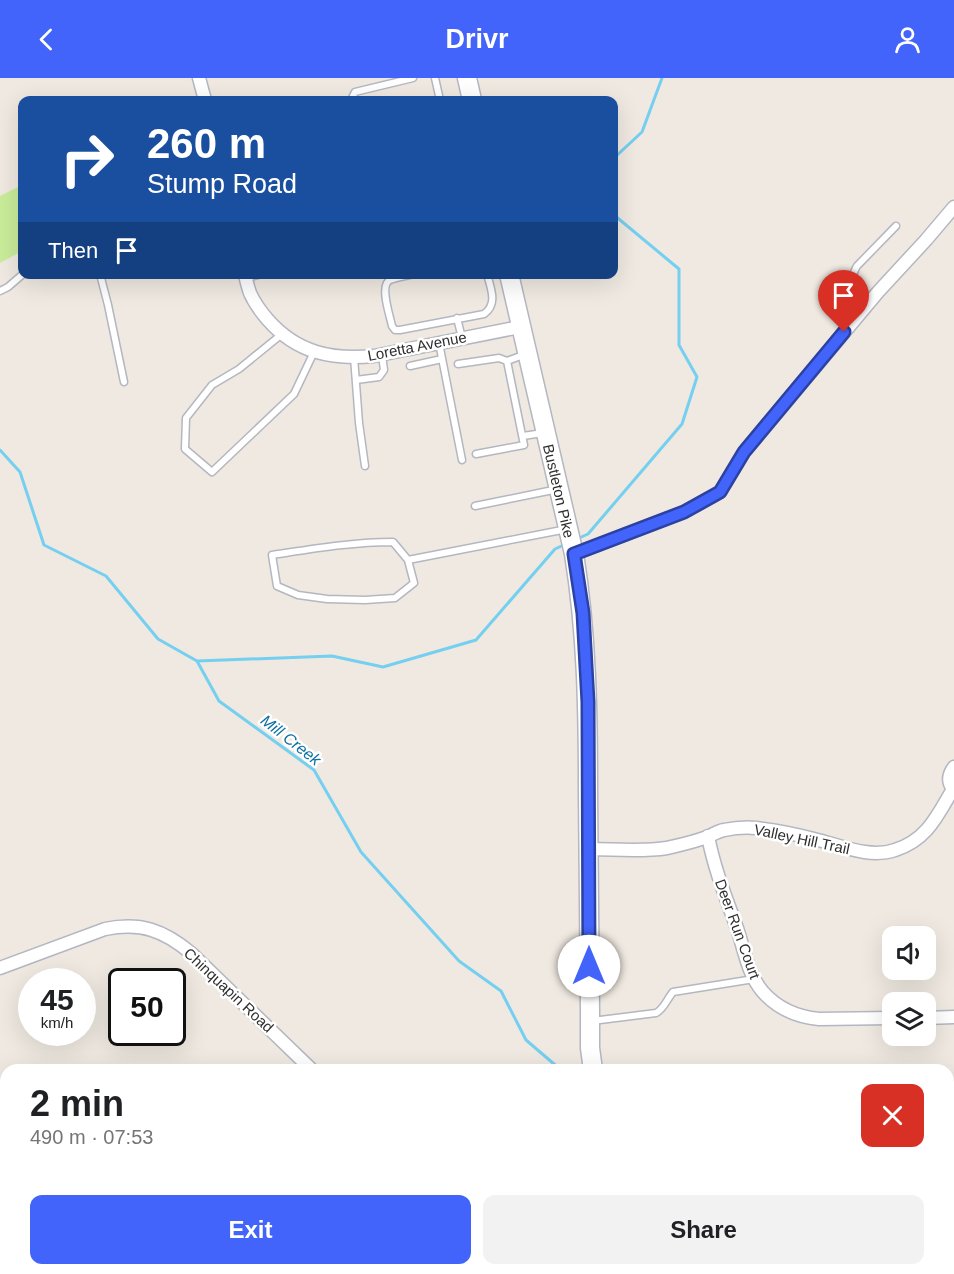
<!DOCTYPE html>
<html lang="en">
<head>
<meta charset="utf-8">
<style>
	:root { --surface:#fff; --page:#f2f2f2; --text:#202124; --muted:#757577; --accent:#4264fb }
	body { margin:0; font-family:Helvetica,sans-serif; background:var(--page); color:var(--text); height:100vh; display:flex; flex-direction:column; font-size:22px; white-space:nowrap }
	* { box-sizing:border-box; margin:0 }
	p { font-size:20px; color:var(--muted) }
	.icon { flex:none; width:33px; height:33px; fill:none; stroke:currentColor; stroke-width:2; stroke-linecap:round; stroke-linejoin:round }
	.map { position:relative; flex:1; overflow:hidden }
	.sheet { position:absolute; left:0px; top:986px; width:954px; height:212px; display:flex; flex-direction:column; background:var(--surface); border-radius:18px 18px 0 0; box-shadow:0 6px 24px #0002 }
	.sheet>* { flex:none }
	.top-card { position:absolute; left:18px; top:18px; width:600px; height:183px; border-radius:12px; box-shadow:0 6px 24px #0002; background:#1a4fa0; color:#fff; overflow:hidden }
	.controls { position:absolute; left:882px; top:848px; display:grid; gap:12px }
	.controls a { display:grid; place-items:center; width:54px; height:54px; border-radius:12px; background:var(--surface); box-shadow:0 6px 24px #0002; font-size:30px }
	.speed { position:absolute; left:18px; top:890px; display:flex; gap:12px; font-size:30px; font-weight:700; text-align:center }
	.speed>* { display:grid; place-content:center; width:78px; height:78px; border-radius:50%; background:var(--surface); box-shadow:0 6px 24px #0002; line-height:1 }
	.speed small { font-size:15px; font-weight:400 }
	.speed .limit { border:3px solid #111; border-radius:9px; background:#fff; color:#111 }
	.pin { position:absolute; display:grid; place-items:center; width:51px; height:51px; color:#fff; margin:-62px -26px; border-radius:50% 50% 50% 0; rotate:-45deg; box-shadow:0 0 6px #0007 }
	.pin .icon { rotate:45deg }
	.me { position:absolute; width:66px; margin:-33px; rotate:0deg; stroke-linejoin:round; filter:drop-shadow(0 0 4px #0008) }
	.turn { display:flex; align-items:center; gap:21px; height:126px; padding:0 30px; font-size:27px }
	.turn .icon { width:78px; height:78px; stroke-width:2.5 }
	.turn b { display:block; font-size:42px; line-height:51px }
	.then { display:flex; align-items:center; height:57px; padding:0 30px; background:#0003; gap:12px; font-size:22px }
	.round { display:grid; place-items:center; flex:none; width:63px; height:63px; border-radius:12px; background:var(--page) }
	.head { display:flex; align-items:center; justify-content:space-between; height:102px; padding:0 30px }
	h1 { font-size:36px; font-weight:800; line-height:45px }
	.primary-button { display:flex; gap:12px; margin-top:auto; padding:12px 30px }
	.primary-button a { flex:1; height:69px; border-radius:12px; background:var(--accent); color:#fff; font-size:24px; font-weight:800; line-height:69px; text-align:center }
	.primary-button a+a { background:var(--page); color:var(--text) }
	header { display:flex; justify-content:space-between; align-items:center; height:78px; padding:0 30px; background:var(--accent); color:#fff; font-size:27px; font-weight:800 }
	.map>svg:first-child { display:block }
	.pitch { fill:#c9ec9a }
	.lines { fill:none; stroke-linecap:round; stroke-linejoin:round }
	.stream { stroke:#75cff0; stroke-width:3 }
	.service-casing { stroke:#b4b7c1; stroke-width:9 }
	.minor-casing { stroke:#b4b7c1; stroke-width:15 }
	.secondary-casing { stroke:#b4b7c1; stroke-width:21 }
	.service { stroke:#fff; stroke-width:6 }
	.minor { stroke:#fff; stroke-width:12 }
	.secondary { stroke:#fff; stroke-width:18 }
	.route-casing { stroke:#2b41a3; stroke-width:15 }
	.route { stroke:#4264fb; stroke-width:10 }
	.labels { text-anchor:middle; dominant-baseline:central; stroke-width:5; stroke-linejoin:round; paint-order:stroke }
	.street-label { font-size:15px; fill:#2e2e2e; stroke:#fff }
	.water-label { font-size:16px; font-style:italic; fill:#0d6fa3; stroke:#fff }
</style>
</head>
<body>
<header><svg class="icon" aria-label="back" viewBox="0 0 24 24"><path d="M15 5l-7 7 7 7"/></svg>Drivr<svg class="icon" aria-label="person" viewBox="0 0 24 24"><circle cx="12" cy="8" r="4"/><path d="M4 21q1-7 8-7t8 7"/></svg></header>
<div class="map">
<svg width="954" height="1196" viewBox="0 0 954 1196">
	<rect width="100%" height="100%" fill="#efe9e1"/>
	<path class="pitch" d="M 22,107 L 22,173 L 0,185 L 0,118 Z"/>
	<g class="lines">
		<path class="stream" d="M 614,80 L 642,54 L 662,0
			M 0,372 L 20,394 L 44,467 L 106,498 L 158,561 L 197,583 L 219,623 L 314,692 L 361,774 L 459,883 L 501,913 L 526,962 L 561,992
			M 577,461 L 588,456 L 682,346 L 697,299 L 679,267 L 679,191 L 614,137
			M 197,583 L 332,578 L 383,589 L 476,562 L 555,471 L 566,466
			M 756,1191 L 758,1196"/>
		<defs>
			<path id="service" d="M 435,0 L 440,22
				M 351,22 L 355,14 L 413,0
				M 100,196 L 108,227 L 124,304
				M 414,196 C 407,198 397,199 390,202 C 379,207 390,238 392,248 L 395,252 L 400,252 L 484,236 C 498,226 491,211 487,196
				M 246,200 L 262,196
				M 0,213 L 8,209 L 23,196
				M 869,223 C 856,213 847,205 857,188 L 896,148
				M 457,240 L 462,260
				M 282,256 L 239,291 L 212,307 L 186,340 L 185,371 L 212,394 L 294,316 L 314,274
				M 439,265 L 462,382
				M 354,279 L 359,345 L 365,388
				M 458,286 L 499,280 L 507,283 L 526,276
				M 410,288 L 442,281
				M 356,302 L 379,299 L 384,292 L 382,277
				M 523,358 L 543,355
				M 476,376 L 524,367 L 507,283
				M 475,428 L 558,411
				M 408,482 L 414,505 L 395,520 L 365,522 L 327,521 L 298,517 L 277,508 L 272,477 C 312,471 352,464 393,464 L 408,482 L 567,451
				M 592,943 L 656,935 C 664,931 667,921 673,914 L 754,901
				M 418,1191 L 420,1196"/>
			<path id="minor" d="M 199,0 L 205,22
				M 245,196 C 246,202 248,209 250,215 C 254,224 261,234 268,242 C 297,275 332,282 374,278 L 520,249
				M 574,476 L 684,434 L 720,414 L 744,374 L 878,214 L 926,162 L 954,129
				M 954,689 C 948,697 947,704 954,712
				M 708,758 C 714,790 726,820 737,850 C 744,871 748,897 763,914 C 778,931 798,939 819,941 L 892,940
				M 589,771 C 614,771 641,774 667,770 C 680,767 694,764 707,759 C 712,757 718,753 724,752 C 734,750 746,749 756,750 C 775,752 795,756 814,761 C 840,767 869,781 895,772 C 927,762 937,738 953,711
				M 0,890 L 105,851 C 141,844 163,852 191,875 L 312,992
				M 926,940 L 954,939"/>
			<path id="secondary" d="M 467,0 L 472,22
				M 509,196 L 574,476 C 587,556 588,635 588,716 C 589,789 589,862 590,935 L 590,970 L 593,992
				M 656,1191 L 658,1196"/>
		</defs>
		<use href="#service" class="service-casing"/>
		<use href="#minor" class="minor-casing"/>
		<use href="#secondary" class="secondary-casing"/>
		<use href="#service" class="service"/>
		<use href="#minor" class="minor"/>
		<use href="#secondary" class="secondary"/>
	</g>
	<g class="lines">
		<defs>
			<path id="route" d="M 589,888 L 588,624 L 583,535 L 574,476 L 684,434 L 720,414 L 744,374 L 844,254"/>
		</defs>
		<use href="#route" class="route-casing"/>
		<use href="#route" class="route"/>
	</g>
	<g class="labels">
		<g class="street-label">
			<text transform="translate(417 268) rotate(-11)">Loretta Avenue</text>
			<text transform="translate(559 413) rotate(77)">Bustleton Pike</text>
			<text transform="translate(802 761) rotate(12)">Valley Hill Trail</text>
			<text transform="translate(738 851) rotate(70)">Deer Run Court</text>
			<text transform="translate(229 912) rotate(43)">Chinquapin Road</text>
		</g>
		<g class="water-label">
			<text transform="translate(291 662) rotate(38)">Mill Creek</text>
		</g>
	</g>
</svg>
<div class="controls">
<a><svg class="icon" aria-label="sound" viewBox="0 0 24 24"><path d="M4 9h4l5-4v14l-5-4H4zM17 9q2 3 0 6"/></svg></a>
<a><svg class="icon" aria-label="layers" viewBox="0 0 24 24"><path d="M12 4l9 5-9 5-9-5zM3 14l9 5 9-5"/></svg></a>
</div>
<div class="speed"><div>45<small>km/h</small></div><div class="limit">50</div></div>
<div class="pin" style="left:844px;top:254px;background:#d93025"><svg class="icon" aria-label="arrive" viewBox="0 0 24 24"><path d="M6 21V4h12l-3 4 3 4H6"/></svg></div>
<svg class="me" style="left:589px;top:888px" viewBox="-20 -20 40 40"><circle r="19" fill="#fff"/><path d="M0-13L10 11 0 6-10 11z" fill="#4264fb"/></svg>
<div class="top-card">
<div class="turn"><svg class="icon" aria-label="right" viewBox="0 0 24 24"><path d="M7 20v-9h11M14 6l5 5-5 5"/></svg><div><b>260 m</b>Stump Road</div></div>
<div class="then">Then<svg class="icon" aria-label="arrive" viewBox="0 0 24 24"><path d="M6 21V4h12l-3 4 3 4H6"/></svg></div>
</div>
<section class="sheet">
<div class="head"><div><h1>2 min</h1><p>490 m · 07:53</p></div><a class="round" style="background:#d93025;color:#fff"><svg class="icon" aria-label="close" viewBox="0 0 24 24"><path d="M6 6l12 12M18 6L6 18"/></svg></a></div>
<div class="primary-button"><a>Exit</a><a>Share</a></div>
</section>
</div>
</body>
</html>
